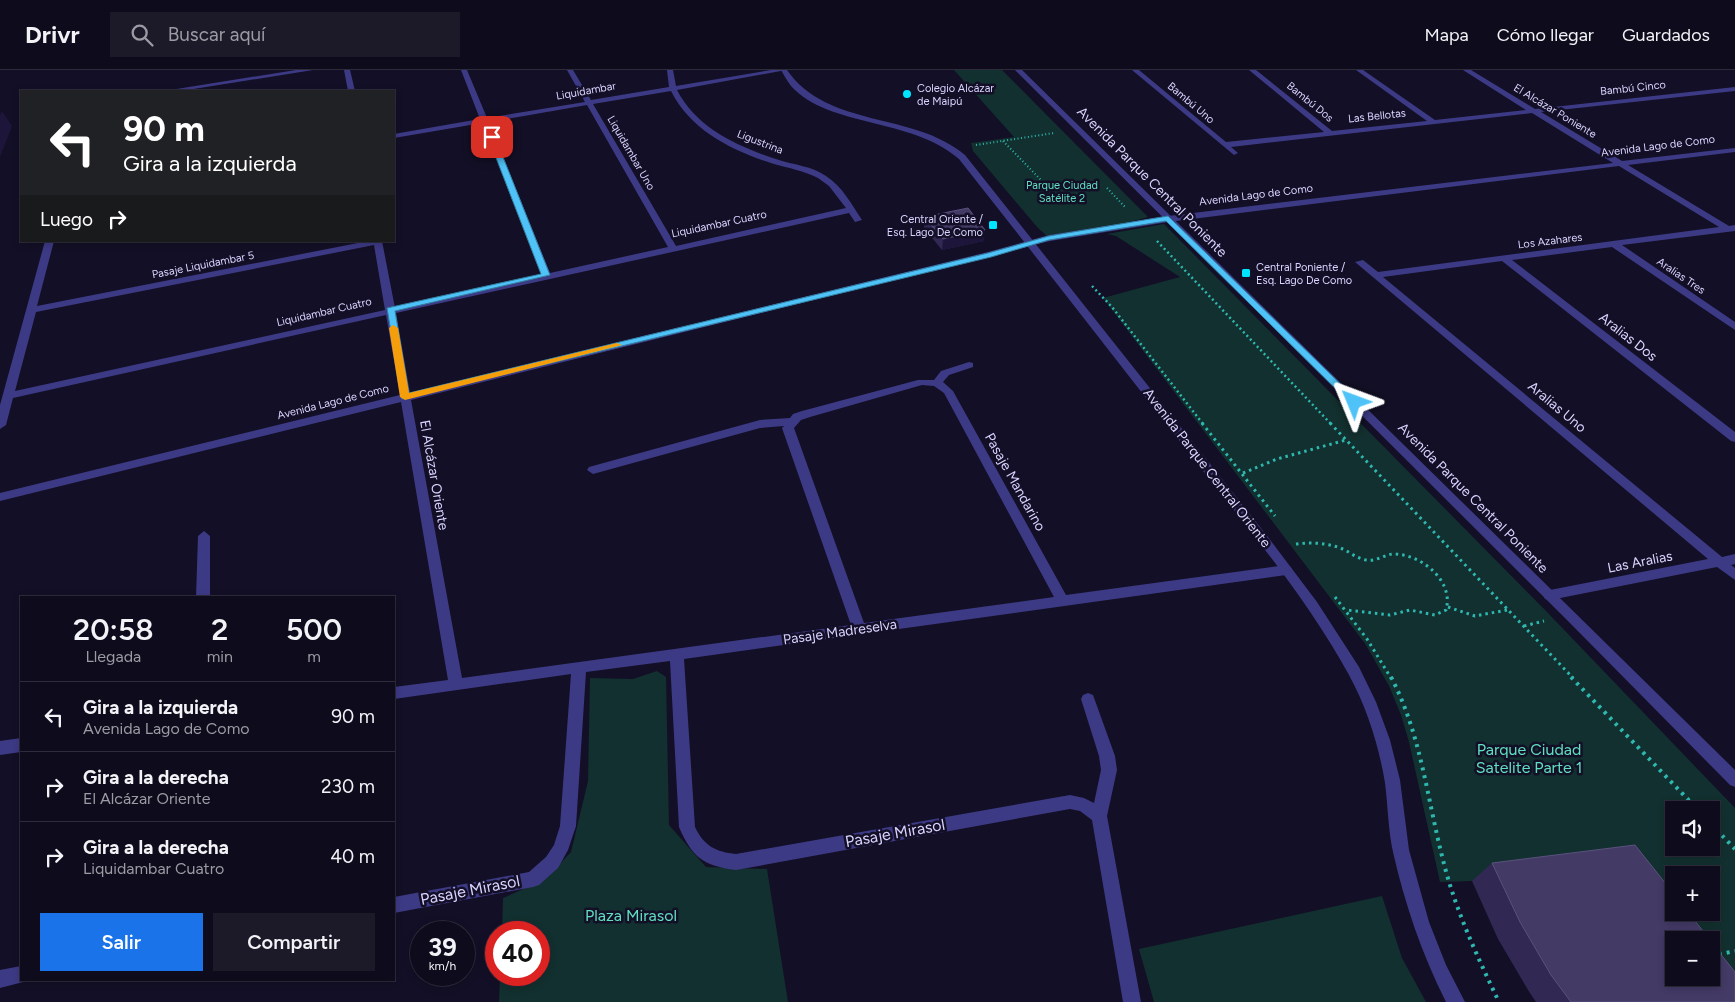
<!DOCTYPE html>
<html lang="es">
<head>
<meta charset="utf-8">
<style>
	:root { --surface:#0e0b1c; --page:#1c1929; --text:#f1f3f6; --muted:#9b9ba3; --line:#2e2b3b; --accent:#1a73e8 }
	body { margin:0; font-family:Figtree,sans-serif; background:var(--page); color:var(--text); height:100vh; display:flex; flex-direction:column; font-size:19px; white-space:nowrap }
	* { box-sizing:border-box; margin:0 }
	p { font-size:16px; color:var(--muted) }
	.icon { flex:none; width:28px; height:28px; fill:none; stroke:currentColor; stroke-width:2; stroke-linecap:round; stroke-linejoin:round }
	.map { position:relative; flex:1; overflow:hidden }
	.sheet { position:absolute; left:20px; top:526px; width:375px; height:385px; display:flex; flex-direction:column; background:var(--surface); border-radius:0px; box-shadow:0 2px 8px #0003,0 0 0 1px var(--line) }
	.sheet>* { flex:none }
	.hud { position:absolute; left:20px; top:20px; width:375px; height:152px; border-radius:0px; box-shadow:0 2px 8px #0003,0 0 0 1px var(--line); background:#202124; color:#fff; overflow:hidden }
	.controls { position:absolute; left:1665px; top:731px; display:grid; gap:10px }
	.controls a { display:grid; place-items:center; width:55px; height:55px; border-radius:0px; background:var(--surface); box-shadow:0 2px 8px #0003,0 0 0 1px var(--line); font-size:25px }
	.speed { position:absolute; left:410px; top:851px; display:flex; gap:10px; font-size:25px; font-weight:700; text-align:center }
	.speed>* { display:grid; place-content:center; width:65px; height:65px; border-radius:50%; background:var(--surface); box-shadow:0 2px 8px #0003,0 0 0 1px var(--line); line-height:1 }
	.speed small { font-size:12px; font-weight:400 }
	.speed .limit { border:8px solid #d22; background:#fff; color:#111 }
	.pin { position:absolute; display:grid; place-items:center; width:42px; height:42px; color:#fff; margin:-21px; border-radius:10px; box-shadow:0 2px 8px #0006 }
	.me { position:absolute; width:55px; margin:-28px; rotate:314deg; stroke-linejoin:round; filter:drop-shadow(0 0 4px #0008) }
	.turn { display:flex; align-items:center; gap:18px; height:105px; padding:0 20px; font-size:22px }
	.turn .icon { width:65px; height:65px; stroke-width:2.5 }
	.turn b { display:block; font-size:35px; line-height:42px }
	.then { display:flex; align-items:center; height:48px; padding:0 20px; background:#0003; gap:10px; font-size:19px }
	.eta { display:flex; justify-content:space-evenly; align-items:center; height:85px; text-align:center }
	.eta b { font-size:30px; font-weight:600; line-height:35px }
	.primary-button { display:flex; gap:10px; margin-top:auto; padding:10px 20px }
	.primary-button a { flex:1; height:58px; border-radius:0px; background:var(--accent); color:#fff; font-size:20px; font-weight:600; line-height:58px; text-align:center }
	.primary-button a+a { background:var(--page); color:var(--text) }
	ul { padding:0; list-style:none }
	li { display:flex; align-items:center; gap:15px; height:70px; padding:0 20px; border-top:1px solid var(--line) }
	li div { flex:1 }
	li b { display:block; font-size:19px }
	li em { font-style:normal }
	header { display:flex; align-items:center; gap:30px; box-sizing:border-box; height:70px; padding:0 25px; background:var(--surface); border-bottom:1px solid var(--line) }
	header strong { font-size:24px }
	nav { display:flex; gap:28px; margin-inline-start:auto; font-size:18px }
	.search { width:350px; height:45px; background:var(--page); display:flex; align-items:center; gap:12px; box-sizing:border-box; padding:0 18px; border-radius:0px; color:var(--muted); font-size:19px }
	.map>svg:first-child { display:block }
	.green { fill:#12302f; fill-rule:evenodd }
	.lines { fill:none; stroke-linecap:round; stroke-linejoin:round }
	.path-far3 { stroke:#2fb8b0; stroke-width:2; stroke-dasharray:1 2.5; stroke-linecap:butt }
	.path-far2 { stroke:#2fb8b0; stroke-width:2.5; stroke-dasharray:2 3; stroke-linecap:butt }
	.path-far1 { stroke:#2fb8b0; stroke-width:3; stroke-dasharray:2.5 4; stroke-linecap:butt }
	.path { stroke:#2fb8b0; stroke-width:4; stroke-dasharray:3 5; stroke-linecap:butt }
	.minor { fill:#3d3a85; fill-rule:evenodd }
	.tertiary { fill:#3d3a85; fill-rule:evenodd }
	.wall { fill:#312854 }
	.shaded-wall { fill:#1d163a }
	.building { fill:#433a66; stroke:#5a527e }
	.route { fill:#4fc3f7; stroke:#337fa1 }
	.slow { fill:#f59e0b }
	.poi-dot { fill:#00e5ff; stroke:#130f26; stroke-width:2 }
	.labels { text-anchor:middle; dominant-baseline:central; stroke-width:5; stroke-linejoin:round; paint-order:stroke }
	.far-poi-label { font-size:11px; fill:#d9d4ff; stroke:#130f26; text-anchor:start }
	.far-street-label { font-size:11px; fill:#d9d4ff; stroke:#130f26 }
	.far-park-label { font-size:11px; fill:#5fe0c0; stroke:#130f26 }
	.street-label { font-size:14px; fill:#d9d4ff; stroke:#130f26 }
	.near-park-label { font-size:16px; fill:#5fe0c0; stroke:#130f26 }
	.near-street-label { font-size:16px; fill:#d9d4ff; stroke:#130f26 }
</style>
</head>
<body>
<header>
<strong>Drivr</strong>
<div class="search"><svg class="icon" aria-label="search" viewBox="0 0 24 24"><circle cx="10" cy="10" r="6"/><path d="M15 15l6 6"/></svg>Buscar aquí</div>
<nav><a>Mapa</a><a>Cómo llegar</a><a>Guardados</a></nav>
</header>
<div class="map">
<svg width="1735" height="932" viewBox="0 0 1735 932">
	<rect width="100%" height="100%" fill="#130f26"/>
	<path class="green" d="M 954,0 L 1002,0 L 1148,147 L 1109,158 L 1049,168 L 1037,157 L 973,81 L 971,73 L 1014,67 Z
		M 1164,154 L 1547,542 L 1735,738 L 1735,932 L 1711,908 L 1711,870 L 1674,870 L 1472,811 L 1440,812 L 1409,672 L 1401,645 L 1389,616 L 1366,575 L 1103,228 L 1180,207 L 1116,166 L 1107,164 ZM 1674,740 L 1711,740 L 1711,778 L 1674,778 ZM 1674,805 L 1711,805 L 1711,842 L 1674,842 Z
		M 657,601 L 666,607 L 669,755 L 706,797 L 767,799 L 788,932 L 499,932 L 500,905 L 539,905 L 539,862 L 502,862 L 503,828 L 544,810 L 571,782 L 588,711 L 590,608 L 633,609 Z
		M 1382,826 L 1402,888 L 1426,932 L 1154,932 L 1139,879 Z"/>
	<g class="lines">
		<path class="path-far3" d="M 1003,71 L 1041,110
			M 976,75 L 1054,63
			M 1107,118 L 1125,137"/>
		<path class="path-far2" d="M 1157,171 L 1331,354
			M 1092,216 L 1112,237 L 1203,354"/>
		<path class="path-far1" d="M 1202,353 L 1275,446
			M 1330,353 L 1573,608
			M 1243,403 L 1277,389 L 1346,370
			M 1296,474 C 1312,472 1330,473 1345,480 C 1352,484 1359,489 1366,490 C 1377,492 1386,483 1396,484 C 1424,486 1454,512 1446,540 L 1435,545 L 1410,540 L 1390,545 L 1346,540
			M 1335,527 L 1367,569 L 1391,608
			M 1448,537 L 1475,546 L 1507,540
			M 1524,556 L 1544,551"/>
		<path class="path" d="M 1391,607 C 1421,664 1427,728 1443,790 C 1455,839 1477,886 1499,932
			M 1571,607 L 1698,740
			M 1711,754 L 1735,779
			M 1711,886 L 1735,881"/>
		<path class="minor" d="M 296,0 L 313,0 L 181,21 L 164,21 Z
			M 344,0 L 350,0 L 355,21 L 348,21 Z
			M 461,0 L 467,0 L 487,48 L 585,32 L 567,0 L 573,0 L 591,30 L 669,17 L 667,0 L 673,0 L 676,16 L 771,0 L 786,0 L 677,20 C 697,59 739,77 779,90 C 794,95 812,96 826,106 C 842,116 852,135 862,150 L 855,152 L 849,143 L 396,243 L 410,323 L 988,182 L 1049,165 L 1168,146 L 1613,93 L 1532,43 L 1231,77 L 1238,83 L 1234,85 L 1132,0 L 1139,0 L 1226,72 L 1324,62 L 1249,0 L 1256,0 L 1332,61 L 1427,51 L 1356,0 L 1363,0 L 1435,50 L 1526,40 L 1463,0 L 1471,0 L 1535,39 L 1735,17 L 1735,21 L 1541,42 L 1622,91 L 1735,78 L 1735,82 L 1628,95 L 1729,156 L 1735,155 L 1735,161 L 1622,175 L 1735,252 L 1735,260 L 1612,177 L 1512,190 L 1735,362 L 1735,372 L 1731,371 L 1502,191 L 1383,207 L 1722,487 L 1735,484 L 1735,494 L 1731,495 L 1735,498 L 1735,510 L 1717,497 L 1550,530 L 1545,529 L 1543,525 L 1545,521 L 1550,520 L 1708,489 L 1355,192 L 1363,190 L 1378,202 L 1719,157 L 1619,96 L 1168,152 L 1050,171 L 411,330 L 462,608 L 851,555 L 782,358 L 784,356 L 760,358 L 593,404 L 587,400 L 589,397 L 760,350 L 790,348 L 793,344 L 802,341 L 918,310 L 934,310 L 941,301 L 969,292 L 973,293 L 973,297 L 949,305 L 943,312 L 953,321 L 1066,525 L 1286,495 L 1291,497 L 1292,500 L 1291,503 L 1286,505 L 684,589 L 695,757 C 704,776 716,782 736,784 L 1070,725 L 1084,728 L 1094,733 L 1101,700 L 1099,686 L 1081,629 L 1083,625 L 1088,623 L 1093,625 L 1115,686 L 1117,700 L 1107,746 L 1141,932 L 1123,932 L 1092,750 L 1080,741 L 1070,739 L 736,800 C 703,796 692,787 679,757 L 670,591 L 586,602 L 576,756 L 568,780 L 558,798 L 539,815 L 533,817 L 394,843 L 394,827 L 529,802 L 546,787 L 554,775 L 560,756 L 571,604 L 394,629 L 394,617 L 448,610 L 401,332 L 0,431 L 0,423 L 400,325 L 386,245 L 13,328 L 6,355 L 0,359 L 0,335 L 45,171 L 54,171 L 37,236 L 368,171 L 382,171 L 395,238 L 542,205 L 482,53 L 394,68 L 394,64 L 480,49 ZM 671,21 C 691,61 733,81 774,94 C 789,98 804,101 818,108 L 829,116 L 846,138 L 676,176 L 593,34 ZM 587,35 L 668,177 L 550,203 L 489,52 ZM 374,175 L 385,240 L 15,321 L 36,242 ZM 922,315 L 934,316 L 944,323 L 1054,527 L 864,553 L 794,358 L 801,350 L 810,347 Z
			M 204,461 L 210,466 L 210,528 L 196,528 L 198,466 Z
			M 21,668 L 21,682 L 0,685 L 0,671 Z
			M 21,896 L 21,910 L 27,911 L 0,918 L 0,900 Z"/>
		<path class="tertiary" d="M 781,0 L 787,0 C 828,59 913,41 965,85 L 1268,467 L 1317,532 L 1359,597 L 1376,632 L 1390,670 L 1400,710 L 1409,780 L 1429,852 L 1446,895 L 1465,932 L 1446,932 C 1422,884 1405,835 1393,782 C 1388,760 1388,736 1385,713 C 1379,676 1367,638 1349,605 C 1306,527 1247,457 1192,387 C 1114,287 1037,188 959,89 C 911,47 829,58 791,16 C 787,11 784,5 781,0 Z
			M 1015,0 L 1022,0 L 1735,700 L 1735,717 L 1730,715 L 1566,549 Z"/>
	</g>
	<path class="wall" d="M 924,147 L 984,171 L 942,180 L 924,158 Z
		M 1492,793 L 1735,932 L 1536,932 L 1528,920 L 1498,869 L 1472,811 Z"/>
	<path class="shaded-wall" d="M 2,41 L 12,56 L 0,87 L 0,45 Z
		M 985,160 L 984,171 L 942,180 L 943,169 Z"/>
	<path class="building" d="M 968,138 L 985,160 L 943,169 L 924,147 Z
		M 1635,775 L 1674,824 L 1674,842 L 1688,842 L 1710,870 L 1674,870 L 1674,908 L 1711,908 L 1711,872 L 1735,902 L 1735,932 L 1571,932 L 1551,905 L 1520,852 L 1492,793 Z"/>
	<path class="route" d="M 492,65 L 495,67 L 550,205 L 395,241 L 409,323 L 988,183 L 1049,166 L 1168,146 L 1359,332 L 1358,334 L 1351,334 L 1166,151 L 1049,170 L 991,187 L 402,329 L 387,238 L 541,204 L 488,67 Z"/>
	<path class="slow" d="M 393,255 L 398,258 L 409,323 L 617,273 L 622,275 L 405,330 L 400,327 L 389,258 Z"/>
	<g class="poi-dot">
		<circle cx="907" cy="24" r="5"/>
		<rect x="988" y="150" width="10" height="10" rx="2.5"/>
		<rect x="1241" y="198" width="10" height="10" rx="2.5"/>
	</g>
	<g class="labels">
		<g class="far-poi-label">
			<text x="917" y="18">Colegio Alcázar<tspan x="917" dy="13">de Maipú</tspan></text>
			<text x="983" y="149" text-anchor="end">Central Oriente /<tspan x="983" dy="13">Esq. Lago De Como</tspan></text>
			<text x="1256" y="197">Central Poniente /<tspan x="1256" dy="13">Esq. Lago De Como</tspan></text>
		</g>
		<g class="far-street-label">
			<text transform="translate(1633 18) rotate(-6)">Bambú Cinco</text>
			<text transform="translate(586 21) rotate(-10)">Liquidambar</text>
			<text transform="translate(1310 32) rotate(39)">Bambú Dos</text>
			<text transform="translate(1191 33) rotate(40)">Bambú Uno</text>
			<text transform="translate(1555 41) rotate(31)">El Alcázar Poniente</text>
			<text transform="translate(1377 46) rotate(-6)">Las Bellotas</text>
			<text transform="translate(760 72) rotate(21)">Ligustrina</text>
			<text transform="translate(1658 76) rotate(-7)">Avenida Lago de Como</text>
			<text transform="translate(631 83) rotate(60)">Liquidambar Uno</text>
			<text transform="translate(1256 125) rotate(-7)">Avenida Lago de Como</text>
			<text transform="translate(719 154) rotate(-12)">Liquidambar Cuatro</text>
			<text transform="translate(1550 171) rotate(-7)">Los Azahares</text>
			<text transform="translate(203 195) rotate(-11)">Pasaje Liquidambar 5</text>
			<text transform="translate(1681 206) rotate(34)">Aralias Tres</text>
			<text transform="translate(324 242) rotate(-13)">Liquidambar Cuatro</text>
			<text transform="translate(333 332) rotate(-14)">Avenida Lago de Como</text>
		</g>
		<g class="far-park-label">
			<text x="1062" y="115">Parque Ciudad<tspan x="1062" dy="13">Satélite 2</tspan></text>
		</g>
		<g class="street-label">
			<text transform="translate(1152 112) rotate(45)">Avenida Parque Central Poniente</text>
			<text transform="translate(1628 267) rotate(38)">Aralias Dos</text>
			<text transform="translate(1557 337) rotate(40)">Aralias Uno</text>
			<text transform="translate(1207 398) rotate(52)">Avenida Parque Central Oriente</text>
			<text transform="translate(434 405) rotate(80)">El Alcázar Oriente</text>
			<text transform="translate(1015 412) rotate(61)">Pasaje Mandarino</text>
			<text transform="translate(1473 428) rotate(45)">Avenida Parque Central Poniente</text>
			<text transform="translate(1640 492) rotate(-11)">Las Aralias</text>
			<text transform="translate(840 562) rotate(-8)">Pasaje Madreselva</text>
		</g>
		<g class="near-park-label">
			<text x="1529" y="679">Parque Ciudad<tspan x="1529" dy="18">Satelite Parte 1</tspan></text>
			<text x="631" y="845">Plaza Mirasol</text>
		</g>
		<g class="near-street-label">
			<text transform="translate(895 763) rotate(-10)">Pasaje Mirasol</text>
			<text transform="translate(470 820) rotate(-11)">Pasaje Mirasol</text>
		</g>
	</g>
</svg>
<div class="controls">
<a><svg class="icon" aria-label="sound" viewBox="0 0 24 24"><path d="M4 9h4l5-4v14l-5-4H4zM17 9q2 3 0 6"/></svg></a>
<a>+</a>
<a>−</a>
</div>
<div class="speed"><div>39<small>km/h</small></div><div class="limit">40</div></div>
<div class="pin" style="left:492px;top:67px;background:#d93025"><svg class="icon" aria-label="arrive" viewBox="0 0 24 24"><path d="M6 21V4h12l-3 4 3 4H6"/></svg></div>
<svg class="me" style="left:1354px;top:332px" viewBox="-20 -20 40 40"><path d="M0-17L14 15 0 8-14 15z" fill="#4fc3f7" stroke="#fff" stroke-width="4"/></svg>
<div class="hud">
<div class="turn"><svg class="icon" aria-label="left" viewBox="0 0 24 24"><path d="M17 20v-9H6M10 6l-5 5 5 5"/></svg><div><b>90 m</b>Gira a la izquierda</div></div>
<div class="then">Luego<svg class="icon" aria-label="right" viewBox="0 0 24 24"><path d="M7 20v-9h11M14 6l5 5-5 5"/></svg></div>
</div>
<section class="sheet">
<div class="eta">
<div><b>20:58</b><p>Llegada</p></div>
<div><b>2</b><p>min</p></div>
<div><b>500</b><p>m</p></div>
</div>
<ul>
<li><svg class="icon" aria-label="left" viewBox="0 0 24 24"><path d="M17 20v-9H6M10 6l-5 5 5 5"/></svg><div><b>Gira a la izquierda</b><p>Avenida Lago de Como</p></div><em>90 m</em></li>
<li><svg class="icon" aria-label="right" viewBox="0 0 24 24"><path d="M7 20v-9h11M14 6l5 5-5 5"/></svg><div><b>Gira a la derecha</b><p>El Alcázar Oriente</p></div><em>230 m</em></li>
<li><svg class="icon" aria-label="right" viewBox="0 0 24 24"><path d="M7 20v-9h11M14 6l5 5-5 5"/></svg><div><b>Gira a la derecha</b><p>Liquidambar Cuatro</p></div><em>40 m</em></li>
</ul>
<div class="primary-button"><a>Salir</a><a>Compartir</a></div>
</section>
</div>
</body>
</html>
